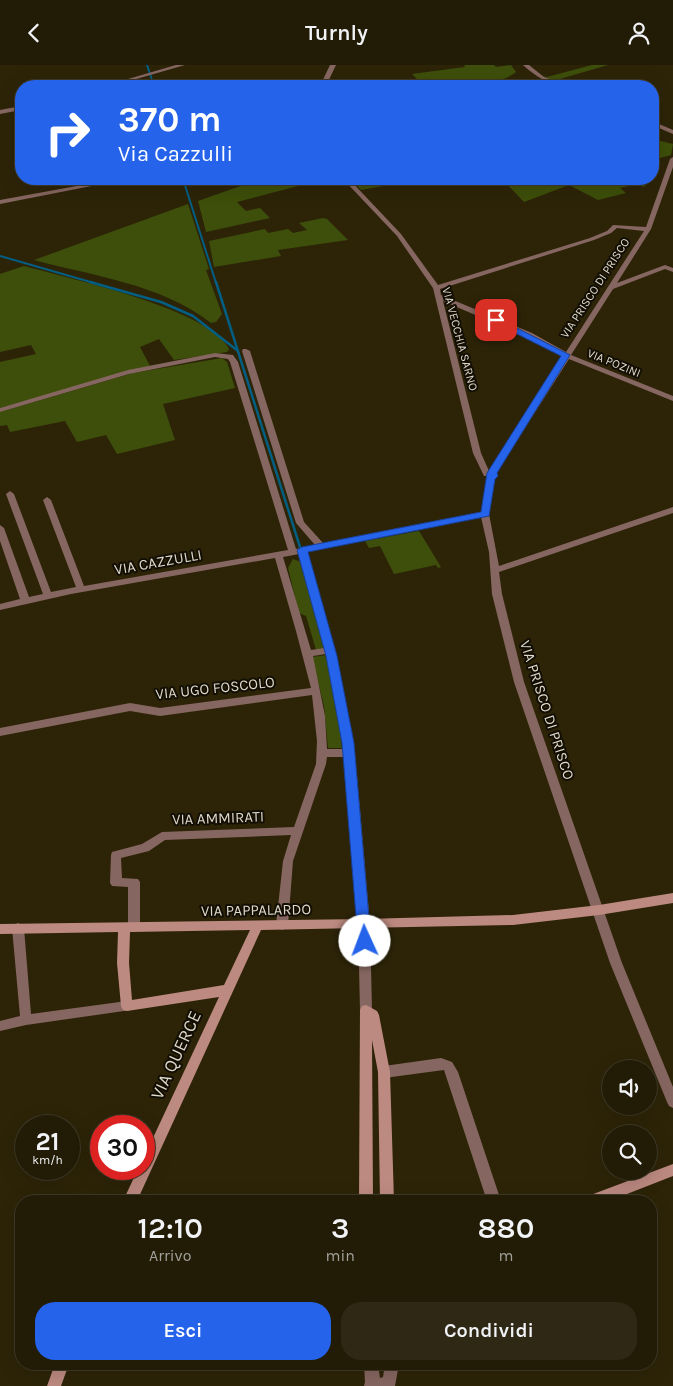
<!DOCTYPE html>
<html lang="it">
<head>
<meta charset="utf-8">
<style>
	:root { --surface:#221b06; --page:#2e2814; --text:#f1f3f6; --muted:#a2a19b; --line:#3f3928; --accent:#2563eb }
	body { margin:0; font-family:Karla,sans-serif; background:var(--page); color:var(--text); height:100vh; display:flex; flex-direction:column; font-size:19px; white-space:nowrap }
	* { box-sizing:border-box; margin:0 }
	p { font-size:16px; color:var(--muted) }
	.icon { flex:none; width:28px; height:28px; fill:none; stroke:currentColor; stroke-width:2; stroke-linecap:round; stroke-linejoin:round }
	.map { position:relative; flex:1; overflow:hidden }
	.details { position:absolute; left:15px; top:1130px; width:642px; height:175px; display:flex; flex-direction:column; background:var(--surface); border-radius:20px; box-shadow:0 5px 20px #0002,0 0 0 1px var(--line) }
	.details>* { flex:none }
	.hud { position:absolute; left:15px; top:15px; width:644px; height:105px; border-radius:20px; box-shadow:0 5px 20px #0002,0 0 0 1px var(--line); background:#2563eb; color:#fff; overflow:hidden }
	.buttons { position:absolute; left:602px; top:995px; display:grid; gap:10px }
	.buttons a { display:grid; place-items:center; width:55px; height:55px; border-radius:50%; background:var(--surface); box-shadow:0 5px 20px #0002,0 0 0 1px var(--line); font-size:25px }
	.speed { position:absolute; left:15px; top:1050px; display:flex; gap:10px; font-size:25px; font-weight:700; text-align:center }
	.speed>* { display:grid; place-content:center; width:65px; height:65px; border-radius:50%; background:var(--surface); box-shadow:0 5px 20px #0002,0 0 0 1px var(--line); line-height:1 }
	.speed small { font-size:12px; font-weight:400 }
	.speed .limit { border:8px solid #d22; background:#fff; color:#111 }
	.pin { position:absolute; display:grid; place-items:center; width:42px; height:42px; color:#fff; margin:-21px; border-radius:10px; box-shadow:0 2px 8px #0006 }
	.me { position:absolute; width:55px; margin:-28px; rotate:358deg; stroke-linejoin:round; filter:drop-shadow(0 0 4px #0008) }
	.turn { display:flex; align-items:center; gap:18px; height:105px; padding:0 20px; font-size:22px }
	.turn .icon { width:65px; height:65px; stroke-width:2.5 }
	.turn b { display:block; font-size:35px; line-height:42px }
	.eta { display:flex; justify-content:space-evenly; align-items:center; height:85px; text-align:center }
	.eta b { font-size:30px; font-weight:600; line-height:35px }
	.button { display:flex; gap:10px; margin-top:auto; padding:10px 20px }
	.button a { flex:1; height:58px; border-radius:20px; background:var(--accent); color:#fff; font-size:20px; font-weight:600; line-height:58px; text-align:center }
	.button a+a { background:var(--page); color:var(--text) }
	header { display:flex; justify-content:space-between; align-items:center; height:65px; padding:0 20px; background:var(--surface); font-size:22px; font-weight:600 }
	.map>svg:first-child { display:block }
	.green { fill:#3d4f0a }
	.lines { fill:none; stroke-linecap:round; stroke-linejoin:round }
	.stream-far1 { stroke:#025f83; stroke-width:2 }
	.stream { stroke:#025f83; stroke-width:2.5 }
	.street { fill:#866660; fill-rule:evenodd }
	.secondary { fill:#bd8a81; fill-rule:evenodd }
	.route { fill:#2563eb; stroke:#184099 }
	.labels { text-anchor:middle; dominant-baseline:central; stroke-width:4; stroke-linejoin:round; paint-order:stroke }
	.far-street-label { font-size:12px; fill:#ded9c9; stroke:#120e04 }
	.street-label { font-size:15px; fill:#ded9c9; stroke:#120e04 }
	.near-street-label { font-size:18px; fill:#ded9c9; stroke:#120e04 }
</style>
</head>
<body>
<header><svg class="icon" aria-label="back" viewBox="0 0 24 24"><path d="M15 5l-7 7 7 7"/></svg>Turnly<svg class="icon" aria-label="person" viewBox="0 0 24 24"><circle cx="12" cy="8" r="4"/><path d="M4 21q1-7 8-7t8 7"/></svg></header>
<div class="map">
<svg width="673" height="1321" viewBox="0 0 673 1321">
	<rect width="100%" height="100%" fill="#2d2408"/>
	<path class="green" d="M 464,0 L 494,0 L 496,2 L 511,0 L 516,7 C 490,28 418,21 385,21 L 419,16 L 412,9 L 465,2 Z
		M 592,0 L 608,0 L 553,16 L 541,10 L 547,12 Z
		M 652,74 L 673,79 L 671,90 L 653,95 Z
		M 260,114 L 325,114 L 237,137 L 246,146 L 260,143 L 270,153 L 206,167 L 198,136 Z
		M 350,114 L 423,114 L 361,125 Z
		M 502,114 L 642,114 L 647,118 L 644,122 L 638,119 L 620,123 L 626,128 L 598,135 L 569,120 L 524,137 Z
		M 188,139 L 209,204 L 206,205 L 222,249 L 216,257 L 211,258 C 161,219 93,211 34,195 Z
		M 323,153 L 327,154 L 348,175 L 278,185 L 281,191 L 214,202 L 209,176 L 265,164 L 268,168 L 288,164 L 293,168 L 307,165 L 299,158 Z
		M 24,201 C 67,213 210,244 229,284 L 227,287 L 174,295 L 159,274 L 140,282 L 150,301 L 0,343 L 0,297 L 36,289 L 31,280 L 0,287 L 0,209 Z
		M 222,293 L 227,297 L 235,323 L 163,339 L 175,375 L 117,389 L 106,370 L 77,377 L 65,356 L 10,367 L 7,360 L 0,361 L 0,347 L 133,308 Z
		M 419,466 L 441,502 L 438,503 L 436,500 L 394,509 L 380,481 L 369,483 L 365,476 Z
		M 293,494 L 301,497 L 326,583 L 316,585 L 306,551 L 299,548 L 288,503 Z
		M 327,590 L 340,656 L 342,683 L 328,683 L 324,641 L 312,592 Z"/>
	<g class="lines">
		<path class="stream-far1" d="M 147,0 L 154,21
			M 183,114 L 216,218
			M 0,191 L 94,218"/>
		<path class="stream" d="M 90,217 L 161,237 L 193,251 L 238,286
			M 216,217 L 300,482"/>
		<path class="street" d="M 176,0 L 185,0 L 112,21 L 104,21 Z
			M 330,0 L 336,0 L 326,21 L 320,21 Z
			M 523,0 L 529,0 L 544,12 L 570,21 C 552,22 536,12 523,0 Z
			M 21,41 L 21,45 L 0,49 L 0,45 Z
			M 652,56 L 673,65 L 673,69 L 652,60 Z
			M 673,92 L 673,102 L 651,164 L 617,218 L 665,200 L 673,203 L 673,207 L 665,204 L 613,224 L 571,290 L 673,331 L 673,336 L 569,294 L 495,410 L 484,411 L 473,388 L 433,223 L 397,171 L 343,114 L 349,114 L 401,169 L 438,220 L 590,173 L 607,166 L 613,160 L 646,162 L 670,94 ZM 617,163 L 644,166 L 566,287 L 532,268 L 441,230 L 440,224 L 594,175 L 611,168 ZM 443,236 L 526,272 L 563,292 L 489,406 L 481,388 Z
			M 115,114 L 127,114 L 0,139 L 0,135 Z
			M 243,284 L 246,284 L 250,286 L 304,457 L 323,478 L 481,447 L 487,413 L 491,411 L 495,413 L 489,449 L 499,501 L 673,442 L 673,448 L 499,507 L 502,529 L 524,617 L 622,898 L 673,1022 L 673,1043 L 669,1041 L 667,1037 L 610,898 L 514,617 L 492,529 L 489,487 L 481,452 L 307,487 L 335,585 L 355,688 L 370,859 L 372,945 L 370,949 L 366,950 L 362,949 L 360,945 L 358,859 L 344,692 L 327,692 L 326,699 L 293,796 L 288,860 L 286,863 L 282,865 L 278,863 L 276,860 L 283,796 L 291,770 L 165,775 L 149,786 L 121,793 L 122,813 L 138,814 L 140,817 L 140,862 L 138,865 L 134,867 L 130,865 L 128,862 L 128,822 L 112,821 L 110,818 L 111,790 L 112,787 L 142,779 L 162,767 L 294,762 L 316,699 L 317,676 L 312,630 L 160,651 L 130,646 L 0,671 L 0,663 L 130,638 L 160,643 L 311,623 L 296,566 L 275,493 L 71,529 L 0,545 L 0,539 L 20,534 L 0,476 L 0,460 L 4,463 L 29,532 L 43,529 L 6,429 L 10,426 L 14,429 L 51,527 L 76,522 L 43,435 L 47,432 L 51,435 L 84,521 L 288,485 L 230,297 L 228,294 L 215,292 L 129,309 L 0,347 L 0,343 L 128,305 L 215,288 L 233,290 L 238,297 L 296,484 L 315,480 L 296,458 L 242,286 ZM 299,489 L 324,583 L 311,585 L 283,492 ZM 326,589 L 343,678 L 343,684 L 327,684 L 325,651 L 313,591 Z
			M 18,858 L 22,860 L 24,863 L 31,949 L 127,936 L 131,937 L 133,941 L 131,945 L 26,960 L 0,966 L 0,956 L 20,951 L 12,863 L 14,860 Z
			M 441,993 L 452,997 L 458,1007 L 501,1136 L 487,1136 L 444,1005 L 384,1013 L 380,1011 L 378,1007 L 380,1003 L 384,1001 Z
			M 364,1299 L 378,1299 L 380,1313 L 383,1312 L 385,1299 L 399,1299 L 395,1321 L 364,1321 L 365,1317 Z"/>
		<path class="secondary" d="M 673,828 L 673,838 L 599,850 L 513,860 L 261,865 L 137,1136 L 123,1136 L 138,1104 L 144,1104 L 144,1092 L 219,932 L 127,946 L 123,945 L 121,941 L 117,898 L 118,867 L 0,869 L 0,859 L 364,854 L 513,850 L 599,840 ZM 250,865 L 224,920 L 132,935 L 129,898 L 130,867 Z
			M 366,940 L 377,946 L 379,950 L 390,1007 L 394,1136 L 380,1136 L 378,1007 L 372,975 L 373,1136 L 359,1136 L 360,945 L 362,941 Z
			M 673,1099 L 673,1111 L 609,1136 L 586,1136 L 588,1131 Z
			M 55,1299 L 69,1299 L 61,1321 L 47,1321 Z"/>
	</g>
	<path class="route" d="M 493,254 L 499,254 L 570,290 L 497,408 L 498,411 L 495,414 L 489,451 L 308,487 L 337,591 L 354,678 L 371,876 L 365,882 L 358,876 L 342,678 L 326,591 L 297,485 L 302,482 L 481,447 L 487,408 L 561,291 L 493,257 Z"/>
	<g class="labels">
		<g class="far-street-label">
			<text transform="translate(595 223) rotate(-57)">VIA PRISCO DI PRISCO</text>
			<text transform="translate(460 274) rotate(75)">VIA VECCHIA SARNO</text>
			<text transform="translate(614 298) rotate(22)">VIA POZINI</text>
		</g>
		<g class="street-label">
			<text transform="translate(158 497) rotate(-10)">VIA CAZZULLI</text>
			<text transform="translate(215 623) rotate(-6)">VIA UGO FOSCOLO</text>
			<text transform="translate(547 645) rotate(72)">VIA PRISCO DI PRISCO</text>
			<text transform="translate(218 753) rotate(-2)">VIA AMMIRATI</text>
			<text transform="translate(256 845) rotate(-1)">VIA PAPPALARDO</text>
		</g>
		<g class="near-street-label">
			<text transform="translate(176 990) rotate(-65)">VIA QUERCE</text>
		</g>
	</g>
</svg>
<div class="buttons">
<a><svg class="icon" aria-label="sound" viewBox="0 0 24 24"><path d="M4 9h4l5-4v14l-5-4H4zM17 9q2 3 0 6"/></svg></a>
<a><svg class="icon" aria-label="search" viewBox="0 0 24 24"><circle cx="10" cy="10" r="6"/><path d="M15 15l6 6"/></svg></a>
</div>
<div class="speed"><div>21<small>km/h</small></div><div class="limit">30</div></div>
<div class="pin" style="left:496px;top:255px;background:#d93025"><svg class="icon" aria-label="arrive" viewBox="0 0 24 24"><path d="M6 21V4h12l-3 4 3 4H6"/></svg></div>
<svg class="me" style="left:365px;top:876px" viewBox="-20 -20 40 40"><circle r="19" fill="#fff"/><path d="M0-13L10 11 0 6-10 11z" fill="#2563eb"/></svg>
<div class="hud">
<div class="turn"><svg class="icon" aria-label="right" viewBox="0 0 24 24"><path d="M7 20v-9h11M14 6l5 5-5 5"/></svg><div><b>370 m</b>Via Cazzulli</div></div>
</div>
<section class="details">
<div class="eta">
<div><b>12:10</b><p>Arrivo</p></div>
<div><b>3</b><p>min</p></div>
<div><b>880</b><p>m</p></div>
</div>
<div class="button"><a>Esci</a><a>Condividi</a></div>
</section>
</div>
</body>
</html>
